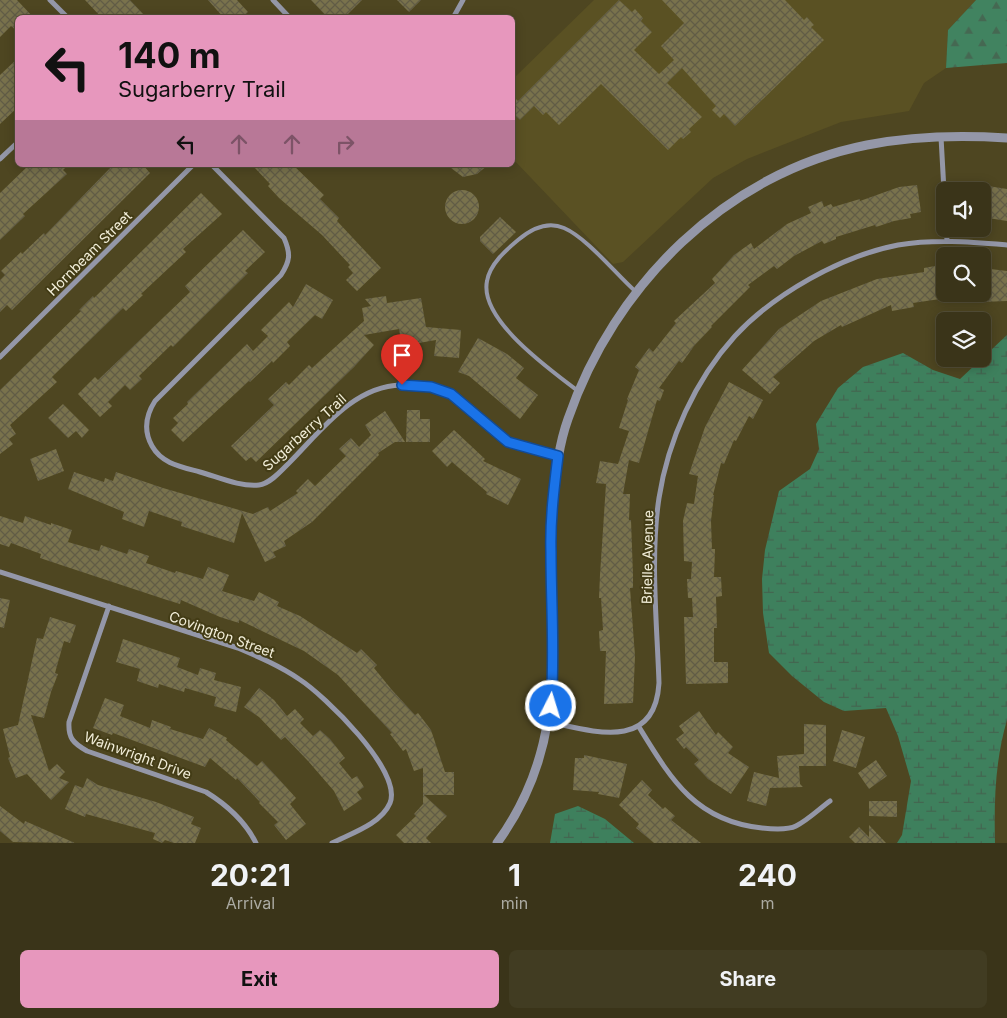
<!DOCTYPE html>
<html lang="en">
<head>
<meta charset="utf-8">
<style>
	:root { --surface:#3a3419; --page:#413c22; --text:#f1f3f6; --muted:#abaaa2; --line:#544f38; --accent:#e797bd }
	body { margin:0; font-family:Inter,sans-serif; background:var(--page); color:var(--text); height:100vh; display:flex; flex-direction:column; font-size:19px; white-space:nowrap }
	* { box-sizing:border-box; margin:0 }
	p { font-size:16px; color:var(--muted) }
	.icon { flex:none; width:28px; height:28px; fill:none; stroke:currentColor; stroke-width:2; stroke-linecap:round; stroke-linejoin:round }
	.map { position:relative; height:843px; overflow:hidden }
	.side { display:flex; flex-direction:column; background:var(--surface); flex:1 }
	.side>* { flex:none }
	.hud { position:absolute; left:15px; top:15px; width:500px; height:152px; border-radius:8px; box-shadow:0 2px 12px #0003,0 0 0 1px var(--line); background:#e797bd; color:#111; overflow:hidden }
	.tools { position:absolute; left:936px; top:182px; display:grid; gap:10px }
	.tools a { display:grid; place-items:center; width:55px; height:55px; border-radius:8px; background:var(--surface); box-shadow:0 2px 12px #0003,0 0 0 1px var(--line); font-size:25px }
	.pin { position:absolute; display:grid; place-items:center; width:42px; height:42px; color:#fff; margin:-51px -21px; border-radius:50% 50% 50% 0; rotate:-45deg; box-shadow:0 0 5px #0007 }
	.pin .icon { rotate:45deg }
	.me { position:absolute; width:55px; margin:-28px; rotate:5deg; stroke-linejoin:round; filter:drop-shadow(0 0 4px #0008) }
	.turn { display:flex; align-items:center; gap:18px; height:105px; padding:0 20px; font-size:22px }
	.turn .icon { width:65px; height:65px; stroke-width:2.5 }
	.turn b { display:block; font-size:35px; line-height:42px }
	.lanes { display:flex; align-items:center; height:48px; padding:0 20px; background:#0003; justify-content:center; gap:25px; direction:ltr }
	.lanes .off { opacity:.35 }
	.eta { display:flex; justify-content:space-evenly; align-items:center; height:85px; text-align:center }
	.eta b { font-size:30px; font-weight:700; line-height:35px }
	.primary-button { display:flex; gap:10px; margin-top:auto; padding:10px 20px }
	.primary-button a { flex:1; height:58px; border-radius:8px; background:var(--accent); color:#111; font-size:20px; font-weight:700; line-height:58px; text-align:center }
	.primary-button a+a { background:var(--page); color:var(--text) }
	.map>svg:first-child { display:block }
	.built { fill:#5a5123 }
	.forest { fill:url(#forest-firs) }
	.wetland { fill:url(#wetland-marsh) }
	.building { fill:url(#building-cross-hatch) }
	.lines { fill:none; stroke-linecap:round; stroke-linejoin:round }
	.service { stroke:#9497a8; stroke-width:4 }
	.minor { stroke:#9497a8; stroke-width:5 }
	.tertiary { stroke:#9497a8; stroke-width:9 }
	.route-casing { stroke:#114b97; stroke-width:12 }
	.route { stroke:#1a73e8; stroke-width:9 }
	.labels { text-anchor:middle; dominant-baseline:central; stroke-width:4; stroke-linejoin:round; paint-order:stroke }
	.street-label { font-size:14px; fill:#f2eed9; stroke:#433c16 }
</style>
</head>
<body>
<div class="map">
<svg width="1007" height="843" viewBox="0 0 1007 843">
	<defs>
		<pattern id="forest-firs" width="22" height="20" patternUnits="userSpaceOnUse" patternTransform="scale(1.25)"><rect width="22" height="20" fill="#418360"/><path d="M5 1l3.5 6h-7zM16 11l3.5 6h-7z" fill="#456852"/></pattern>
		<pattern id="wetland-marsh" width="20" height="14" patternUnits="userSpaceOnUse" patternTransform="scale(1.25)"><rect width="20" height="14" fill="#3e805d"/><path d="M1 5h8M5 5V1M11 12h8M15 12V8" fill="none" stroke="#436650"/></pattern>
		<pattern id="building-cross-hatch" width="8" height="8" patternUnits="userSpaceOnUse" patternTransform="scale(1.25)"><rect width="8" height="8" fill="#79724c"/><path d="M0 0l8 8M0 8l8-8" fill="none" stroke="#615c46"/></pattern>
	</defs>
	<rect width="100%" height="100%" fill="#4e4621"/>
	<path class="built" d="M 594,0 L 976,0 L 948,30 L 946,68 L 924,83 L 909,111 L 841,122 L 747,159 L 713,178 L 623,262 L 613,264 L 513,159 L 513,79 Z"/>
	<path class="forest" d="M 976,0 L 1007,0 L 1007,63 L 946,68 L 948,30 Z"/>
	<path class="wetland" d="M 1007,335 L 1007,720 C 995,761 994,801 995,843 L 897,843 L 902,835 L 911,781 L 898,736 L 886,708 L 844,711 L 824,702 L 792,676 L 769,653 L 763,613 L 762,579 L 765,550 L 779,491 L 810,469 L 819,449 L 816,424 L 838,388 L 863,367 L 903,353 L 933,370 L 960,379 Z
		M 578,806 L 605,819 L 634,843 L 550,843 L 555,814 Z"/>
	<path class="building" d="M 0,0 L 17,0 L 34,18 L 18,18 L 18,32 L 11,26 L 0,37 Z
		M 85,0 L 130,0 L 147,18 L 102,18 Z
		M 208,0 L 237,0 L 248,12 L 242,18 L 224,18 Z
		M 311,0 L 362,0 L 344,18 L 328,18 Z
		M 397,0 L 421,0 L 409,12 Z
		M 619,0 L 632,12 L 635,9 L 643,18 L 641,21 L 652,32 L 634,50 L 659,74 L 674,60 L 661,46 L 684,23 L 662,0 L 785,0 L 804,20 L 807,17 L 814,25 L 811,27 L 824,40 L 735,126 L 724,114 L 720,118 L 712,110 L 716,106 L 682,68 L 667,83 L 702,117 L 689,129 L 691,132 L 683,139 L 681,137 L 668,150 L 601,84 L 559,125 L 546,112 L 543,115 L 534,106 L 520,120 L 512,113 L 512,95 L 518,101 Z
		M 18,58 L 18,107 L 0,124 L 0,75 Z
		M 29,165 L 68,165 L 63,170 L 67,174 L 23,214 L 25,216 L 0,240 L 0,193 Z
		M 113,165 L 143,165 L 150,173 L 12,310 L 7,305 L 0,312 L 0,280 L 5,275 L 1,271 L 21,252 L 22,254 L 44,233 L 45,235 Z
		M 252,165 L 293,165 L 324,195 L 320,199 L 339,218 L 337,221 L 381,268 L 357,291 L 346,280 L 353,273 L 348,267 L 350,265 L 322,235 L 279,198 L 268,186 L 270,184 Z
		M 447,165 L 488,165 L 477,174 L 463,177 Z
		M 917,185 L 921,212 L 910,214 L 911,218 L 894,221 L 876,227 L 875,225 L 836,237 L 836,239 L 824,244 L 822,241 L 794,256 L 777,269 L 774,266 L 748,285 L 750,287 L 711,326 L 712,327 L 694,346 L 682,363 L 679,361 L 659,388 L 664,390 L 660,401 L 657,400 L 639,463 L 629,460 L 623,494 L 630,494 L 629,520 L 631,520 L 633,575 L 633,588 L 630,588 L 635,656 L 633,703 L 604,704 L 606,651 L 600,651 L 599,631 L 603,630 L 601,598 L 599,598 L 600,575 L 606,484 L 596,483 L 600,461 L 618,464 L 629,431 L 619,428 L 628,400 L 627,399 L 639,370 L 635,367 L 649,348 L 653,352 L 676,323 L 674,321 L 715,283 L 712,279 L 734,255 L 751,243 L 754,249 L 787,224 L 811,213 L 808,207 L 822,201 L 824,207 L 831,204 L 833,207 L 860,199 L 860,201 L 899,187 Z
		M 982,185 L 1007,189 L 1007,221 L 982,217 Z
		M445 207a17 17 0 1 1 34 0a17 17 0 1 1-34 0Z
		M 201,193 L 222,214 L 183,249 L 186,252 L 141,294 L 143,295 L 126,311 L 123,308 L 52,377 L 57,382 L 10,425 L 16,434 L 9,439 L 13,444 L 0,454 L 0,390 L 81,311 L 79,310 L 93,296 L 94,298 Z
		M 500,217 L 516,232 L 493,254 L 480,241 L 480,237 Z
		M 243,230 L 265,252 L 245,271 L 248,273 L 184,336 L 173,347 L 171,345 L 139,376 L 142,379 L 130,390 L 125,385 L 108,402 L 112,406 L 100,417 L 78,394 L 95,377 L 98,380 L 190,292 L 185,286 Z
		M 935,266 L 945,267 L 945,294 L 939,293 L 940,299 L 913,303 L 914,307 L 892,311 L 891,305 L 842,327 L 841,325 L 814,341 L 773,377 L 780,383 L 770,394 L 742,370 L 779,329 L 821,301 L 877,279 L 924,272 L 924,268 Z
		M 982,268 L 1007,271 L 1007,301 L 982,302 Z
		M 306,284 L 333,300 L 322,319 L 315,315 L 287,342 L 290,346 L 273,363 L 272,361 L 250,382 L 249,381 L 183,442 L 171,430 L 178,423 L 173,418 L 188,404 L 187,402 L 247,344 L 253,351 L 268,336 L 261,330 L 289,302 L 293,307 Z
		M 386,296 L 387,303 L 421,298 L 426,327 L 461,330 L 459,358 L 434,356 L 436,340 L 402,346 L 399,329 L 364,335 L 374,345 L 354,367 L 256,462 L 251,457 L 246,461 L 231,446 L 274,405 L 268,399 L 286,382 L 289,385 L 309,365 L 312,368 L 364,321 L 362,308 L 371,306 L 365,299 Z
		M 478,338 L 507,354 L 524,368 L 516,378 L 538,395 L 520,419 L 469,376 L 458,372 Z
		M 729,382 L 763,400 L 753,419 L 749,416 L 736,441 L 734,440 L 724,464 L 721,463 L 713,495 L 714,495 L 711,521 L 712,549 L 715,549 L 714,577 L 721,577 L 722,596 L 716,597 L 717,628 L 714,628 L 714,662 L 728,662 L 728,683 L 686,684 L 684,617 L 693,617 L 692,598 L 688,598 L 687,579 L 691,579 L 692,562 L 684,561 L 683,521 L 687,503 L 694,504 L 698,476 L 689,474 L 705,427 Z
		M 63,404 L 89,430 L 82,438 L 76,431 L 68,438 L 48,418 Z
		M 407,410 L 420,410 L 420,419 L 430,419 L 430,442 L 406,442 Z
		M 385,411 L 405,442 L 395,442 L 378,453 L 379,455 L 312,522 L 284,541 L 286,546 L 273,552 L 276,557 L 265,562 L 242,513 L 234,543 L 181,526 L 182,522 L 149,511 L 144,527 L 122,519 L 124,512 L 68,489 L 74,472 L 104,482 L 105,478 L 113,481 L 116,472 L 163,488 L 253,514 L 268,507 L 270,511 L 298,493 L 296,491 L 308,479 L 315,486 L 346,456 L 339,449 L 351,438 L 359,447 L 371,435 L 365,425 Z
		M 454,430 L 485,459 L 483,461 L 521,479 L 508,505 L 486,494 L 487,492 L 452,462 L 447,467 L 432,451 Z
		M 56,449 L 64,471 L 38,481 L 30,459 Z
		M 0,516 L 23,523 L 25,516 L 51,525 L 51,523 L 72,530 L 68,542 L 99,551 L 101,545 L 127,554 L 129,549 L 149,556 L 146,563 L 175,573 L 176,571 L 203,579 L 208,567 L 229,575 L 222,591 L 254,601 L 259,592 L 279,602 L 277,606 L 300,616 L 357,653 L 361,649 L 377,665 L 374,668 L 392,690 L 415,715 L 418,713 L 431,730 L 445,772 L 454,772 L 454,795 L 424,795 L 447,816 L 426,838 L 431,843 L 404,843 L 396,835 L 416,816 L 414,814 L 423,804 L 423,768 L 414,771 L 406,749 L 403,751 L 390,734 L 392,733 L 338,675 L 304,651 L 239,620 L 239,623 L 220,617 L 181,600 L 180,604 L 167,600 L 67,567 L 40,558 L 41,554 L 11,543 L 9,547 L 0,544 Z
		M 0,598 L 10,600 L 4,628 L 0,627 Z
		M 50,617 L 76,625 L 70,643 L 64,641 L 55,673 L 58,674 L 51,692 L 44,718 L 31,715 L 49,771 L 57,764 L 65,772 L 59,778 L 69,782 L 51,800 L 27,774 L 16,778 L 8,758 L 10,757 L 3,729 L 18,725 L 37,638 L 43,639 Z
		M 123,639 L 180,658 L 177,667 L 198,675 L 200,668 L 216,673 L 214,680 L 241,687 L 236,712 L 214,706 L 216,697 L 185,688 L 184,692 L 159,684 L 158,688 L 137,681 L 140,669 L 116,662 Z
		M 259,688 L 274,700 L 287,716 L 295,709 L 304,719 L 300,723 L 313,736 L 320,730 L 330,739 L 345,758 L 339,763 L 352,779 L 357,776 L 364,787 L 357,792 L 362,799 L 344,811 L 334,791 L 308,761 L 285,737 L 281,740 L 259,717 L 244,707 Z
		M 105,698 L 124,705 L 120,716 L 150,728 L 152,720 L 171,727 L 170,729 L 203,739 L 209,728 L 227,738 L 226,740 L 257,766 L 262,761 L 277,777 L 296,798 L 290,804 L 306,824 L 286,840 L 274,825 L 278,822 L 259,803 L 260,802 L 237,778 L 236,780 L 210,758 L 205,767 L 113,733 L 112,735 L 93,728 Z
		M 699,711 L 716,735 L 718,732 L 733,747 L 728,753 L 749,767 L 731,794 L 708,779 L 694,764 L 699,760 L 686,747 L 684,749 L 676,739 L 684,733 L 679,726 Z
		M 804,724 L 826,725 L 826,766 L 799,766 L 800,784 L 803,787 L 770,788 L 766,806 L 747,801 L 754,772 L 779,778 L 777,756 L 804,754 Z
		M 842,730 L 865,737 L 856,768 L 833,761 Z
		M 584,755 L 627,764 L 619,798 L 598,794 L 599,792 L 573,790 L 575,758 L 584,758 Z
		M 876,760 L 887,776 L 869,789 L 858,773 Z
		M 87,778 L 98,785 L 156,802 L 194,817 L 191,824 L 201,828 L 195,843 L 174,843 L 165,840 L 162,843 L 153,839 L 155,833 L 86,814 L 85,817 L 65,809 L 75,785 L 83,788 Z
		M 642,780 L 652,790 L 648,795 L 663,809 L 665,807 L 675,816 L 671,820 L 701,843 L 654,843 L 636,828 L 639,824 L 619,805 Z
		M 869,801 L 897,801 L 897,817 L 869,816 Z
		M 0,806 L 24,824 L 25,821 L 75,843 L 13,842 L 0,831 Z
		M 869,825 L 886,843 L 855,843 L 849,837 L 859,827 L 869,837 Z"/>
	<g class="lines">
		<path class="service" d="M 578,391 C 551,370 479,320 487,281 C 490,264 506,250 518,240 C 531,229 548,221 564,228 C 587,238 615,273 635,291"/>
		<path class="minor" d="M 50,0 L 68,18
			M 273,0 L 290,18
			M 453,18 L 463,0
			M 941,137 L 945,209
			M 0,159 L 18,142
			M 212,165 L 284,238 C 291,254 290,261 281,275 L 155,401 C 146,415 143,430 152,446 C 162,464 182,467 200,472 C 218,477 240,487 259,485 C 270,484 282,470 289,463 C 320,432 353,386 401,385 C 427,385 451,391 470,409 C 482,420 493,433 508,441 C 522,449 542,452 558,456
			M 946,229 L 947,240
			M 0,357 L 193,165
			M 0,572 L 238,648 C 259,657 280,666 299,679 C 324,695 403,771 390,803 C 381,824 352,833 332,843
			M 109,606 L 69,722 C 68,738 73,743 87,751 L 206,792 C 227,805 245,821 256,843
			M 549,722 C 595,732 655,751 659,683 C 657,623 650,557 659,498 C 668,440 695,380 735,336 C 774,294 841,256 898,245 C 935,239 970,242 1007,245
			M 639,727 C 671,779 695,821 762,828 C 772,829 788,830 796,826 C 808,820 819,809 830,801"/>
		<path class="tertiary" d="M 497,843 C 558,759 554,681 551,583 C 551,555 549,526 553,498 C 556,471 559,444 568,419 C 614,285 726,173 867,145 C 913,136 960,135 1007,138"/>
	</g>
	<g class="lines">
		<defs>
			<path id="route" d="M 402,385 L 431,387 L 451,394 L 508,442 L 558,456 C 554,488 550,520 551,552 C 551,603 555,654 551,706"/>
		</defs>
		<use href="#route" class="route-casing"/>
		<use href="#route" class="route"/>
	</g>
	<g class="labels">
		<g class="street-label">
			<text transform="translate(89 253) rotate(-45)">Hornbeam Street</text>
			<text transform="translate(304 432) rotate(-42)">Sugarberry Trail</text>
			<text transform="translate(647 557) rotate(-89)">Brielle Avenue</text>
			<text transform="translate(222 634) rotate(20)">Covington Street</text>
			<text transform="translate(138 755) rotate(20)">Wainwright Drive</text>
		</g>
	</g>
</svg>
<div class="tools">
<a><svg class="icon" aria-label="sound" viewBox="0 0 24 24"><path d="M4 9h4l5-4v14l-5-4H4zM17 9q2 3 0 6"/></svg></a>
<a><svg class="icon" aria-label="search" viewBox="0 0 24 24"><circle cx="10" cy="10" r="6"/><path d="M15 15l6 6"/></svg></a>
<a><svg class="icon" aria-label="layers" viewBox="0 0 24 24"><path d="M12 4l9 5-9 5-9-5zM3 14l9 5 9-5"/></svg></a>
</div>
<div class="pin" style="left:402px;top:385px;background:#d93025"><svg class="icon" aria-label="arrive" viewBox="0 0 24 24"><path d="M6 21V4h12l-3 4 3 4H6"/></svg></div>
<svg class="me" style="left:551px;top:706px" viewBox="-20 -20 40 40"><circle r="17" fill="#1a73e8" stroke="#fff" stroke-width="3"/><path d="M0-11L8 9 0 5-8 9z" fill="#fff"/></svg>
<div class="hud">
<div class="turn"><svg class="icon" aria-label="left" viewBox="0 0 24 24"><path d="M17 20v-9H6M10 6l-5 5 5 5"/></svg><div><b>140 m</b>Sugarberry Trail</div></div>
<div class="lanes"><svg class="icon" aria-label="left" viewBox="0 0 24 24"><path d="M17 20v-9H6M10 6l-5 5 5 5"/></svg><svg class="icon off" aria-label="ahead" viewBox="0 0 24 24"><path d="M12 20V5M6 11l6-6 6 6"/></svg><svg class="icon off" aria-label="ahead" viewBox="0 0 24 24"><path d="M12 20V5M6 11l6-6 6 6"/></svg><svg class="icon off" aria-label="right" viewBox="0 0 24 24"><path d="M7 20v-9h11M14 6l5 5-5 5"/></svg></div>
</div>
</div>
<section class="side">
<div class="eta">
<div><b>20:21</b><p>Arrival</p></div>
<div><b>1</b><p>min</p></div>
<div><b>240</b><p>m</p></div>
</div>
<div class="primary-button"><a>Exit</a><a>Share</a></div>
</section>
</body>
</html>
